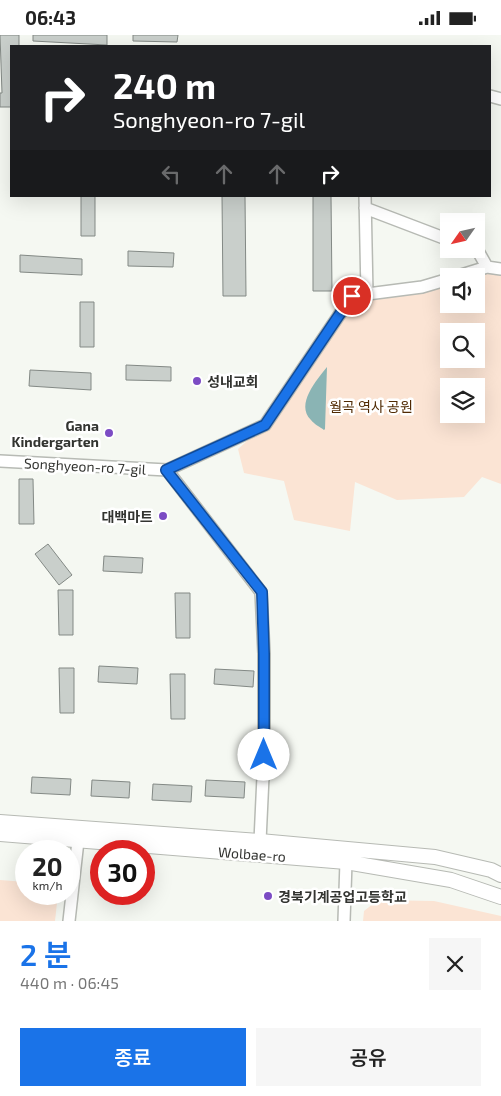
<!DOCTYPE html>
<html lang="ko">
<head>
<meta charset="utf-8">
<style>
	:root { --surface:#fff; --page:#f6f6f6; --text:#222; --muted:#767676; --accent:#1a73e8 }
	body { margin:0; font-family:"Exo 2","Noto Sans KR",sans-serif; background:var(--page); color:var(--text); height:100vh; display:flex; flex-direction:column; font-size:19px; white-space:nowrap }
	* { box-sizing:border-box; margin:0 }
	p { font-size:16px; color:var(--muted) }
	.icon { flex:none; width:28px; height:28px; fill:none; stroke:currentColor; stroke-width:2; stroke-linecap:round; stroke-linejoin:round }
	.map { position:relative; height:886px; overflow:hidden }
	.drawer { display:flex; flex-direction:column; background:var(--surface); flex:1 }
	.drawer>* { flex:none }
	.guide { position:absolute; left:10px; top:10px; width:481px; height:152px; border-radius:0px; box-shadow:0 5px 20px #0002; background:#202124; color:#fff; overflow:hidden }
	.needle { width:32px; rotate:236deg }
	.buttons { position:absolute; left:440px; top:178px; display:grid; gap:10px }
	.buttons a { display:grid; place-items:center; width:45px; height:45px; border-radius:0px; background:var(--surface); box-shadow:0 5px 20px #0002; font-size:25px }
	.speed { position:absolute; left:15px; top:805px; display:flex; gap:10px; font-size:25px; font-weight:700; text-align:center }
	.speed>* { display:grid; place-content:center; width:65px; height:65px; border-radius:50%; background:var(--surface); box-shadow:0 5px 20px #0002; line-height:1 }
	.speed small { font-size:12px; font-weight:400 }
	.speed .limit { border:8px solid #d22; background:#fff; color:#111 }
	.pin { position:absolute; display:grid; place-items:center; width:42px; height:42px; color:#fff; margin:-21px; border:2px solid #fff; border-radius:50%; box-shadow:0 1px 5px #0007 }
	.me { position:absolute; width:55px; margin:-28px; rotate:0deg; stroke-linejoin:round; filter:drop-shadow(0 0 4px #0008) }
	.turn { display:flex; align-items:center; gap:18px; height:105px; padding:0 20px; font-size:22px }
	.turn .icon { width:65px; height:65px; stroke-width:2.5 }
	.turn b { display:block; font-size:35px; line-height:42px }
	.lanes { display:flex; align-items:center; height:48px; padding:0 20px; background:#0003; justify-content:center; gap:25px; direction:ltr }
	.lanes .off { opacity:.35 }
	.round { display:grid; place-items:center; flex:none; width:52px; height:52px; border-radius:0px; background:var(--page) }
	.head { display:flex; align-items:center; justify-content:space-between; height:85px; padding:0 20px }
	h1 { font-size:30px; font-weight:600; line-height:38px; color:var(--accent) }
	.action { display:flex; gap:10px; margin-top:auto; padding:10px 20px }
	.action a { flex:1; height:58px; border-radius:0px; background:var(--accent); color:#fff; font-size:20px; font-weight:600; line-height:58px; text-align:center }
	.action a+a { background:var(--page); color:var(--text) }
	.status { display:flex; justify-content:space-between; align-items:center; height:35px; padding:0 25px; background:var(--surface); direction:ltr }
	.status svg { height:14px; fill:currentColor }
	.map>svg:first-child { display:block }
	.green { fill:#fbe4d4; fill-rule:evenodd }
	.water { fill:#8ab4b4 }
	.building { fill:#c9cfcb; stroke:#838985 }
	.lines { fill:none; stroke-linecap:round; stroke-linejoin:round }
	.minor-casing { stroke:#b7bab4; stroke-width:14 }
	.major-casing { stroke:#b7bab4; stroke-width:16 }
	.minor { stroke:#fff; stroke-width:11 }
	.major { stroke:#fff; stroke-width:14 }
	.route-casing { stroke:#114b97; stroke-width:12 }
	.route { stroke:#1a73e8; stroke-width:9 }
	.poi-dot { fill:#7c4cc4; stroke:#fff; stroke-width:2 }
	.labels { text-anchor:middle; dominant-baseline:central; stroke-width:5; stroke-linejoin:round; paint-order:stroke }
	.poi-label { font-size:14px; font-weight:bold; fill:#333431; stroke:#fff; text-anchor:start }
	.park-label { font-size:14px; fill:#502a03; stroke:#fff }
	.street-label { font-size:14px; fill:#333431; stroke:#fff }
</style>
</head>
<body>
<div class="status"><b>06:43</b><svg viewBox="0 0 49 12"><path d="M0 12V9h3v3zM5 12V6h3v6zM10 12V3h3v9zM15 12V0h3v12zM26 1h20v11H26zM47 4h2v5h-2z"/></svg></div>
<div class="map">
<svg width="501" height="886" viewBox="0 0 501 886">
	<rect width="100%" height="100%" fill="#f5f8f2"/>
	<path class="green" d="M 501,234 L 501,449 L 482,442 L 464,462 L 397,465 L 355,447 L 350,496 L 294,485 L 284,446 L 244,438 L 238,414 L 265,390 L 352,261 L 449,243 L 449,269 L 476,269 L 476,241 L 456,241 ZM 449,296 L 476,296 L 476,324 L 449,324 ZM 449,351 L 476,351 L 476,379 L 449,379 Z
		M 0,845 L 26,847 L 26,859 L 58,859 L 55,886 L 0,886 Z
		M 378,865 L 434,866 L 501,881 L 501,886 L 363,886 L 364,876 Z"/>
	<path class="water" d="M 327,332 L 325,394 L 324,395 C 320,392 314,389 311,385 C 295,369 317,345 327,332 Z"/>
	<path class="building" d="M 0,0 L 19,0 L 19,11 L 11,11 L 11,72 L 0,72 L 0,58 L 2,58 Z
		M 33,0 L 107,0 L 107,10 L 33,6 Z
		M 133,0 L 178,0 L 177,7 L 133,6 Z
		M 81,161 L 95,161 L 95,201 L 81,201 Z
		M 222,161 L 245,161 L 246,261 L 223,261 Z
		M 313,161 L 331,161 L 332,256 L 313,256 Z
		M 128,216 L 174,218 L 173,232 L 128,231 Z
		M 20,220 L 82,224 L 82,240 L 20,237 Z
		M 80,267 L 94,267 L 94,312 L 80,312 Z
		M 126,330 L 171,332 L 171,346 L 126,345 Z
		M 30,335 L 91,338 L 91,355 L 29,351 Z
		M 19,444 L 33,444 L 34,489 L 19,489 Z
		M 48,509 L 72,540 L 59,550 L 35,519 Z
		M 104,521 L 143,523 L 142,538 L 103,536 Z
		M 58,555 L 73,555 L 73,600 L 59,600 Z
		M 175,558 L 190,558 L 190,603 L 176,603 Z
		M 99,631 L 138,633 L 137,649 L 98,647 Z
		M 59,633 L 74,633 L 74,678 L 60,678 Z
		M 215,634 L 254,636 L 253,652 L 214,649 Z
		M 170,639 L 185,639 L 185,684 L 171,684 Z
		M 32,742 L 71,744 L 70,760 L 31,758 Z
		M 92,745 L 130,747 L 129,763 L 91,761 Z
		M 206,745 L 245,747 L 244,763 L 205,761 Z
		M 153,749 L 192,751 L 191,767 L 152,765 Z"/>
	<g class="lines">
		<defs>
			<path id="minor" d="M 490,61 L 501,64
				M 365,161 L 367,259
				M 365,173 L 449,205
				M 472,214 L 478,216 L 487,232
				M 458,241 L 487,232 L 501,234
				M 0,426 L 167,435 L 265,390 L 352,261 L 422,252 L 449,244
				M 167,435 L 261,557 L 264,619 L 264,720 L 260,806
				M 69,886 L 78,806
				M 344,886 L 346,827"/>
			<path id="major" d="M 0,787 L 260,806 L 435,822 L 491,835 L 501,840
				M 0,799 L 346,827 L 451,845 L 501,862"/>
		</defs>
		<use href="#minor" class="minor-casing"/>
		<use href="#major" class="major-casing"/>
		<use href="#minor" class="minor"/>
		<use href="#major" class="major"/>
	</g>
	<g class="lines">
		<defs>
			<path id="route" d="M 264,720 L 264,619 L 262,557 L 166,435 L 265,390 L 352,261"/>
		</defs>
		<use href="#route" class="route-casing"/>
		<use href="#route" class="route"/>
	</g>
	<g class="poi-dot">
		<circle cx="197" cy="346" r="5"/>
		<circle cx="109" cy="398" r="5"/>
		<circle cx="163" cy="481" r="5"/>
		<circle cx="268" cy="861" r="5"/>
	</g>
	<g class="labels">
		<g class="poi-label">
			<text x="207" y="346">성내교회</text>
			<text x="99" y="390" text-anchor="end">Gana<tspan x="99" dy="16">Kindergarten</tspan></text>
			<text x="153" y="481" text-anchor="end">대백마트</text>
			<text x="278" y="861">경북기계공업고등학교</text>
		</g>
		<g class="park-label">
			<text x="371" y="371">월곡 역사 공원</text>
		</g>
		<g class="street-label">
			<text transform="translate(85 431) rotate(3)">Songhyeon-ro 7-gil</text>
			<text transform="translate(252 819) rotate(4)">Wolbae-ro</text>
		</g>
	</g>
</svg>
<div class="buttons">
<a><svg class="needle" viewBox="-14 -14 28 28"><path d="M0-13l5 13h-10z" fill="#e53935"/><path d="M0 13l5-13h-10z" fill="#767676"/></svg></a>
<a><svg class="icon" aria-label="sound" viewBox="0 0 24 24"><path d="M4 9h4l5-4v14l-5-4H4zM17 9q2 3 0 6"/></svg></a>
<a><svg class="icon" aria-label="search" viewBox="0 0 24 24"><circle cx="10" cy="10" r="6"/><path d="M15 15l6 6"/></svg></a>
<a><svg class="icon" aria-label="layers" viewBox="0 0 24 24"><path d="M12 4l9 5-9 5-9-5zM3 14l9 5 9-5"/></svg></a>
</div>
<div class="speed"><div>20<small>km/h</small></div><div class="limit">30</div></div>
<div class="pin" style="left:352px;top:261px;background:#d93025"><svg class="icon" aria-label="arrive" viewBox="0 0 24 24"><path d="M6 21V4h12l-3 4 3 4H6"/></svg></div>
<svg class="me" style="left:264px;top:720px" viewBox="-20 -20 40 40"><circle r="19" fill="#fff"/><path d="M0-13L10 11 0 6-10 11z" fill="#1a73e8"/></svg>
<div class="guide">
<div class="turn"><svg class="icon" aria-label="right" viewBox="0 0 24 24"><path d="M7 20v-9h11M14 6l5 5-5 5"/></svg><div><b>240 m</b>Songhyeon-ro 7-gil</div></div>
<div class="lanes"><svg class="icon off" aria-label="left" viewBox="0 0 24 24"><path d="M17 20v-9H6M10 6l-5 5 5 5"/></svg><svg class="icon off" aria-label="ahead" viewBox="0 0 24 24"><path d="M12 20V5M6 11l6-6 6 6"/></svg><svg class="icon off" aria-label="ahead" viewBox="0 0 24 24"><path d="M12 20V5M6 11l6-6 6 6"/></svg><svg class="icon" aria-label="right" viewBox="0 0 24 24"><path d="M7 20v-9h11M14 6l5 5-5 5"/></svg></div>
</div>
</div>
<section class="drawer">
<div class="head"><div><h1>2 분</h1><p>440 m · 06:45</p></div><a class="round"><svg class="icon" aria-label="close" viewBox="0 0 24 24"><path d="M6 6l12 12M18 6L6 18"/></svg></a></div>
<div class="action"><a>종료</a><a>공유</a></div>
</section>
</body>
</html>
